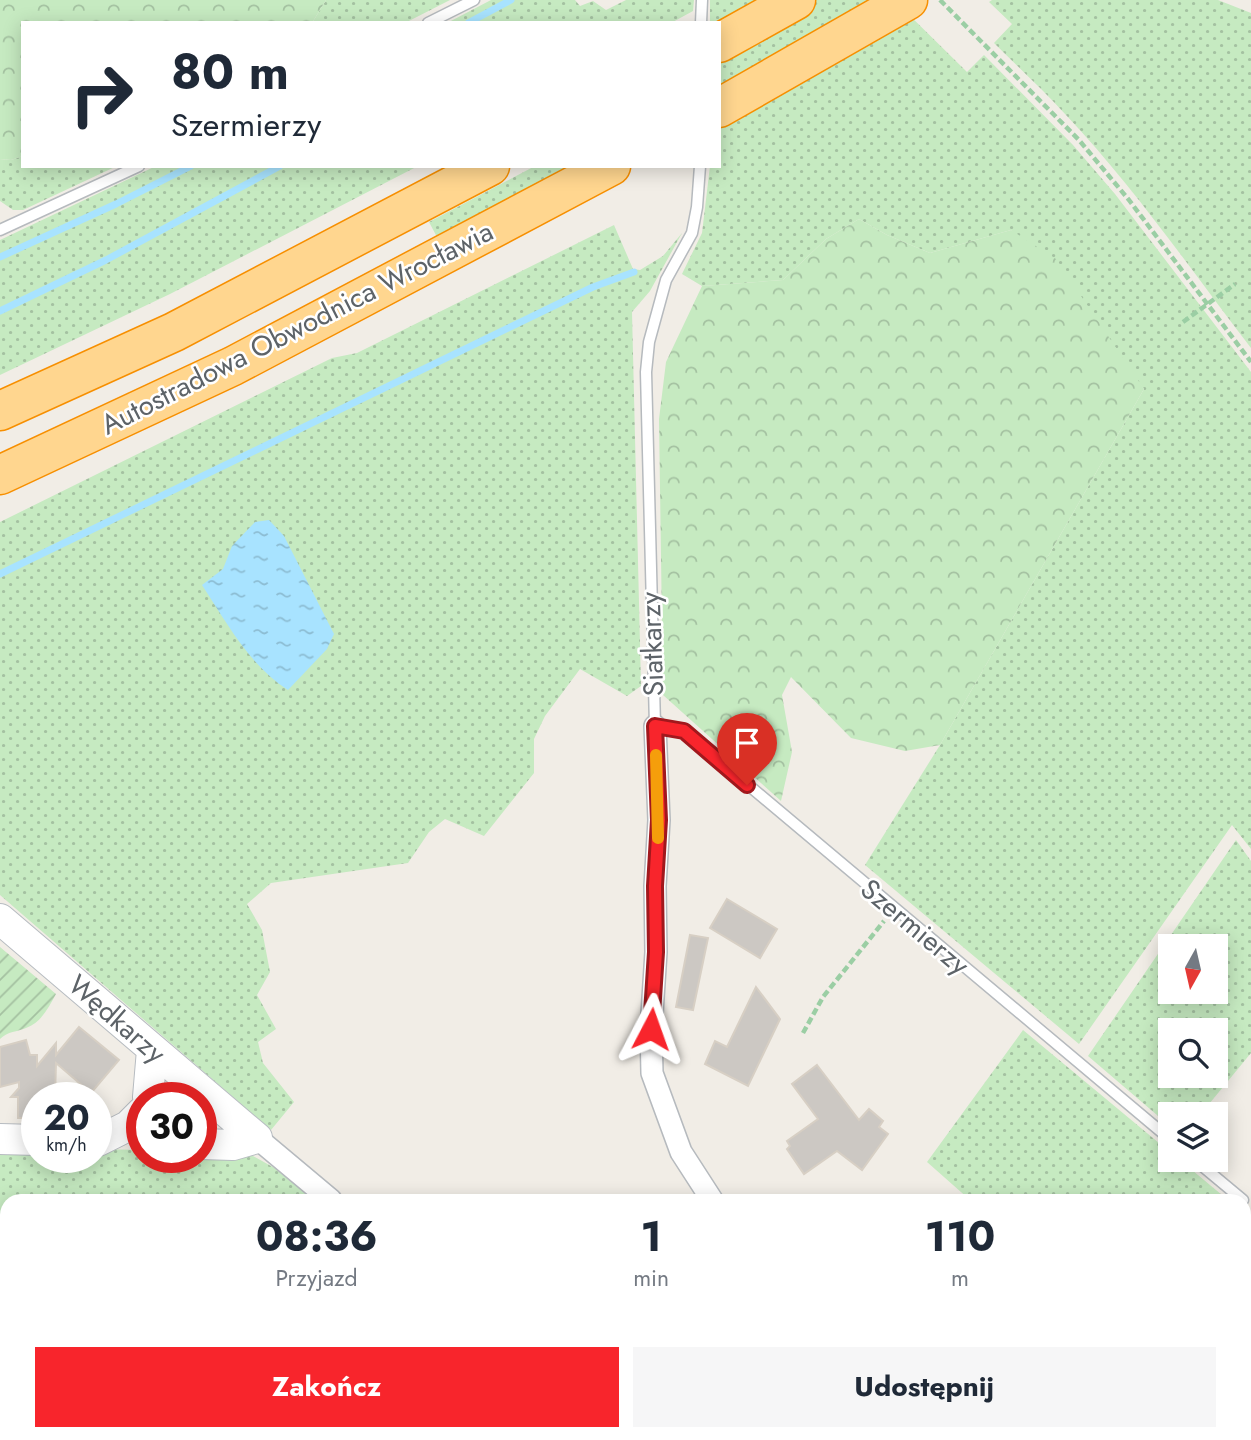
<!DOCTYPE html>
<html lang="pl">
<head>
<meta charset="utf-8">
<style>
	:root { --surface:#fff; --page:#f6f6f7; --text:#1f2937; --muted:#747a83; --accent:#f8252c }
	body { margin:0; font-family:Jost,sans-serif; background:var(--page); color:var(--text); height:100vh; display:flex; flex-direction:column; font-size:26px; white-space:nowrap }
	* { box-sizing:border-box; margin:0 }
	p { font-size:23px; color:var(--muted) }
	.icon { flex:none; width:38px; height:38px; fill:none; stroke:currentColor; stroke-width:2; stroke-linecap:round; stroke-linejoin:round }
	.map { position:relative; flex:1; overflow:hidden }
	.details { position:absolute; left:0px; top:1194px; width:1251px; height:247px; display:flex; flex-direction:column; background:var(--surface); border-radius:21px 21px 0 0; box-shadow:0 4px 18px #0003 }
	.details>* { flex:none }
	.hud { position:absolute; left:21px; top:21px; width:700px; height:147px; border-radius:0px; box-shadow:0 4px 18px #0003; background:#fff; color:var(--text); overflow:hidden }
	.needle { width:46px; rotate:188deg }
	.tools { position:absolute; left:1158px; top:934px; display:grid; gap:14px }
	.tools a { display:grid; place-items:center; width:70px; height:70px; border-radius:0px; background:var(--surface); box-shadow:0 4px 18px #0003; font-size:35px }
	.speed { position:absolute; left:21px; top:1082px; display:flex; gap:14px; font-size:35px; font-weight:700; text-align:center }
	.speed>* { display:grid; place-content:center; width:91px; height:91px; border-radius:50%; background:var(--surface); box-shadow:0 4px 18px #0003; line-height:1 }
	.speed small { font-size:18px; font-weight:400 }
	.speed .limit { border:10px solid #d22; background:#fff; color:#111 }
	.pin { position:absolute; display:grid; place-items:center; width:60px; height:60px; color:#fff; margin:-72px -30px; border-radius:50% 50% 50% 0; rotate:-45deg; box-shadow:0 0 7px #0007 }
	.pin .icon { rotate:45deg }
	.me { position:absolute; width:77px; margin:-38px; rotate:4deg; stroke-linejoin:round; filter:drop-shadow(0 0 5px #0008) }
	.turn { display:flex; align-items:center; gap:24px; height:147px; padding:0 35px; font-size:32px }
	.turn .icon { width:91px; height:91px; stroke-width:2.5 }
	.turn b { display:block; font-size:49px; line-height:60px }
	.eta { display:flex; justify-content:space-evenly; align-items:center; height:119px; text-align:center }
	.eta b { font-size:42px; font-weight:700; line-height:49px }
	.action { display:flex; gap:14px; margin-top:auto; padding:14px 35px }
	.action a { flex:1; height:80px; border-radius:0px; background:var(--accent); color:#fff; font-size:28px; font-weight:700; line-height:80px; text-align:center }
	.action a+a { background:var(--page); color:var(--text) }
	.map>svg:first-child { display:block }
	.grass { fill:url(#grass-dots); fill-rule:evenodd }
	.forest { fill:url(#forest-crowns) }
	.garden { fill:url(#garden-furrows) }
	.water { fill:url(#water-ripples) }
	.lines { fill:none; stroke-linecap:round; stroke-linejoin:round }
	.stream { stroke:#a8e3ff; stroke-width:7 }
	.building { fill:#ccc8c3; stroke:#d7cfc4; stroke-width:2 }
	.lane-casing { stroke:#b6babe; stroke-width:13 }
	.street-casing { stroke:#b6babe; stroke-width:24 }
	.secondary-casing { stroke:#b7bcc1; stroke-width:32 }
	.highway-casing { stroke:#f78f00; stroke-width:41 }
	.path { stroke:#9bcea4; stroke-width:4.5; stroke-dasharray:7 3.5; stroke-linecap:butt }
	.lane { stroke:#fff; stroke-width:10 }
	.street { stroke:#fff; stroke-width:21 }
	.secondary { stroke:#fff; stroke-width:30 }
	.highway { stroke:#ffd68f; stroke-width:38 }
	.route-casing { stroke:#a1181d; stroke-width:18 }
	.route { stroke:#f8252c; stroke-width:12 }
	.slow { stroke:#f59e0b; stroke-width:12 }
	.labels { text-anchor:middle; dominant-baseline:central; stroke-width:5; stroke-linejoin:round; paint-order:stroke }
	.street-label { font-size:28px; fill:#5d6368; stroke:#fff }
</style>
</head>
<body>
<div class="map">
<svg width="1251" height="1440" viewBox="0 0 1251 1440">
	<defs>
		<pattern id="grass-dots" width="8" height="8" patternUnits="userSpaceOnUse" patternTransform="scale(1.75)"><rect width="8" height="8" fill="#c6eac1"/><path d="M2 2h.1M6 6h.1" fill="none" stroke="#a4c1a1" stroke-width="1.8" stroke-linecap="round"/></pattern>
		<pattern id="forest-crowns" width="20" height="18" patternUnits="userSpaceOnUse" patternTransform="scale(1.75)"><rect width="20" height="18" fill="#c6eac1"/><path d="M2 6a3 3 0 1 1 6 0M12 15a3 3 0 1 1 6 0" fill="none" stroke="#a4c1a1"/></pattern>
		<pattern id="garden-furrows" width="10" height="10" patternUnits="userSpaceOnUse" patternTransform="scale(1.75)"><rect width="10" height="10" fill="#c6eac1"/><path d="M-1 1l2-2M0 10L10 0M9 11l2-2" fill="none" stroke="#a4c1a1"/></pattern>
		<pattern id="water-ripples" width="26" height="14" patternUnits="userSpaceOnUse" patternTransform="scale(1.75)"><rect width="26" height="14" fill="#a8e3ff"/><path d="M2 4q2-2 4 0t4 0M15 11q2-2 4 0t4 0" fill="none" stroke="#8cbcd2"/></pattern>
	</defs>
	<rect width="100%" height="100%" fill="#f1ede6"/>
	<path class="grass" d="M 326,0 L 450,0 L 405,23 L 312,23 Z
		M 491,0 L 575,0 L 580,6 L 593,1 L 606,10 L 626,0 L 694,0 L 693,11 L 671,23 L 447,23 Z
		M 710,0 L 894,0 L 967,72 L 984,55 L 1073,145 L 1115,194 L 1251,372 L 1251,849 L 1232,825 L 1079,1044 L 865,865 L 940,745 L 1144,389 L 1011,230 L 930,253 L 887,235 L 859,219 L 826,239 L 783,280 L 702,286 L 682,274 L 702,233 L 710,166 L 719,166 L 719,23 L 710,23 Z
		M 992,0 L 1218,0 L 1251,13 L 1251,348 C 1191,270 1134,187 1066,115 C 1043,90 1018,67 994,43 L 1012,24 L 989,2 Z
		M 23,156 L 23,166 L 117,166 L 23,210 L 13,210 L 0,201 L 0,159 L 11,160 Z
		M 156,166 L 418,166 L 170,294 L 0,375 L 0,240 Z
		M 535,166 L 572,166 L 437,237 L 429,222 Z
		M 614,225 L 633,269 L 640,270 L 663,256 L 682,233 L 650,291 L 632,312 L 641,686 L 627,696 L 580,669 L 545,716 L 534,739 L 534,773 L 484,836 L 445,819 L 429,832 L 408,863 L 271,883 L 247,904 L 262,930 L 270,972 L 257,995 L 276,1029 L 258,1042 L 263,1063 L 294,1102 L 271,1130 L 0,895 L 0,522 L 332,358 L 357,353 Z
		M 1236,840 L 1251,861 L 1251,1053 L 1200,1115 L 1171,1115 L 1171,1127 L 1088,1056 ZM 1171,947 L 1216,947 L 1216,992 L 1171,992 ZM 1171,1031 L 1216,1031 L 1216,1076 L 1171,1076 Z
		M 1023,1030 L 1171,1153 L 1171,1160 L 1180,1160 L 1228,1200 L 970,1200 L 927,1162 Z
		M 0,1147 L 37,1148 L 37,1157 L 96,1157 L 96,1149 L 142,1150 L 142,1157 L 201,1157 L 232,1152 L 253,1156 L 280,1171 L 316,1200 L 7,1200 L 7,1433 L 258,1433 L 248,1440 L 0,1440 Z
		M 1244,1360 L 1251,1367 L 1251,1440 L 1171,1440 L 1175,1433 L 1244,1433 Z"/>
	<path class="forest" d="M 0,0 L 326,0 L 312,23 L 23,23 L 23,156 L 11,160 L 0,159 Z
		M 859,219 L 887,235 L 930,253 L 1011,230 L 1056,259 L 1144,389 L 940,745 L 905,751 L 851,738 L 791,677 L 782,695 L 792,752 L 781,801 L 663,695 L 659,419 L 666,362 L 702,286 L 783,280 L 826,239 Z"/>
	<path class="garden" d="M 0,947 L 56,994 C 48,1008 42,1022 26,1028 C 17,1032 8,1031 0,1039 Z"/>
	<path class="water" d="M 269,520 L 284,536 L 334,634 L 327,649 L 288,690 C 249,665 227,623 202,585 L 223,569 L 232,546 L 255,522 Z"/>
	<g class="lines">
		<path class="stream" d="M 468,23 L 511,0
			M 0,257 L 116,204 L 191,166
			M 0,311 L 106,260 L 280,166
			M 0,574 L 593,287 L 634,272"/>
	</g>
	<path class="building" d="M 727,899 L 777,929 L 760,958 L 710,928 Z
		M 690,935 L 708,938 L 693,1010 L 676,1007 Z
		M 756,987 L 780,1019 L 748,1086 L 705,1064 L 715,1041 L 727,1047 Z
		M 79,1027 L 119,1060 L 91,1093 L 56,1063 L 55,1097 L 37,1097 L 37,1118 L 18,1118 L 18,1097 L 11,1097 L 19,1088 L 19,1082 L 0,1087 L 0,1047 L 26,1040 L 30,1055 L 37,1055 L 37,1066 L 56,1043 L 56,1055 Z
		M 817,1065 L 859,1120 L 869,1109 L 883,1121 L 879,1127 L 888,1134 L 862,1170 L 837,1151 L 804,1174 L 787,1149 L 790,1146 L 787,1141 L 818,1119 L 792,1084 Z"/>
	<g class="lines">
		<defs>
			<path id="lane" d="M 428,23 L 474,0
				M 701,23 L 702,0
				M 700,166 L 697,207 L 692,233 L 666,280 L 649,342 L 646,372 L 655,726 L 684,731 L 1171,1140
				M 0,230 L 139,166
				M 1195,1160 L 1243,1200"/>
			<path id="street" d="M 655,726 L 659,820 L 655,886 L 656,952 L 651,1029 L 652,1073 L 681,1152 L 712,1200
				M 257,1138 L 331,1200
				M 1244,1276 L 1251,1267
				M 609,1433 L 618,1440
				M 861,1433 L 865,1440
				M 1161,1440 L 1164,1433"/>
			<path id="secondary" d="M 0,919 L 257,1138
				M 148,1097 L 152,1050
				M 0,1139 L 37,1140
				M 98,1141 L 128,1126 L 142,1112
				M 201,1144 L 233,1145 L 257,1138"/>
			<path id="highway" d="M 719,43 L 796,0
				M 719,108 L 908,0
				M 0,411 L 174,332 L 490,166
				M 0,475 L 233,366 L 611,166"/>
		</defs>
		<use href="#lane" class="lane-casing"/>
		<use href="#street" class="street-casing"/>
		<use href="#secondary" class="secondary-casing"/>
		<use href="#highway" class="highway-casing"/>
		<path class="path" d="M 940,0 L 1079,140 L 1129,200 L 1251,362
			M 1183,322 L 1235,284
			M 803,1033 L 823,997 L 884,921
			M 258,1434 L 258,1433"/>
		<use href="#lane" class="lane"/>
		<use href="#street" class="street"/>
		<use href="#secondary" class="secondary"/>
		<use href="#highway" class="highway"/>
	</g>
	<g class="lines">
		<defs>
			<path id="route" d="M 651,1029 L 656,952 L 655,886 L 659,820 L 655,726 L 684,731 L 747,785"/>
		</defs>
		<use href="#route" class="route-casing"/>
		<use href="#route" class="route"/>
		<path class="slow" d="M 656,755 L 658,838"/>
	</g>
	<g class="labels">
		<g class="street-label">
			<text transform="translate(297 328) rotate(-27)">Autostradowa Obwodnica Wrocławia</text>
			<text transform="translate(652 644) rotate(-92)">Siatkarzy</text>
			<text transform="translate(915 927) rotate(40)">Szermierzy</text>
			<text transform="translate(117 1019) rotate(41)">Wędkarzy</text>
		</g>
	</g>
</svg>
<div class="tools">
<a><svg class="needle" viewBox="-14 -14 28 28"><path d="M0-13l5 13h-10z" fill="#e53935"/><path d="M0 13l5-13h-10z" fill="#747a83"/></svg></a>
<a><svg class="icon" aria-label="search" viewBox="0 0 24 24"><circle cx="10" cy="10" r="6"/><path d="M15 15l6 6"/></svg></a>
<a><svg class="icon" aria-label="layers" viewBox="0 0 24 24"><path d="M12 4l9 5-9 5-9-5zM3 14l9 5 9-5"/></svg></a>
</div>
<div class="speed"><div>20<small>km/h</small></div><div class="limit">30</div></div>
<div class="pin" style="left:747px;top:785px;background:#d93025"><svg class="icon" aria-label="arrive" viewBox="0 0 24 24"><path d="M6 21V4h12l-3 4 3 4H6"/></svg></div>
<svg class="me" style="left:651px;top:1029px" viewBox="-20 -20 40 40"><path d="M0-17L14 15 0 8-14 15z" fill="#f8252c" stroke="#fff" stroke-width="4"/></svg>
<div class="hud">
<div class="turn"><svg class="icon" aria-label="right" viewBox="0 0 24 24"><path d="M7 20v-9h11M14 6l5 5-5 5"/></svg><div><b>80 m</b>Szermierzy</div></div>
</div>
<section class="details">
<div class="eta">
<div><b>08:36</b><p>Przyjazd</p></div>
<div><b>1</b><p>min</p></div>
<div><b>110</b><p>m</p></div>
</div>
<div class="action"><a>Zakończ</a><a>Udostępnij</a></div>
</section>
</div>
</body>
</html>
